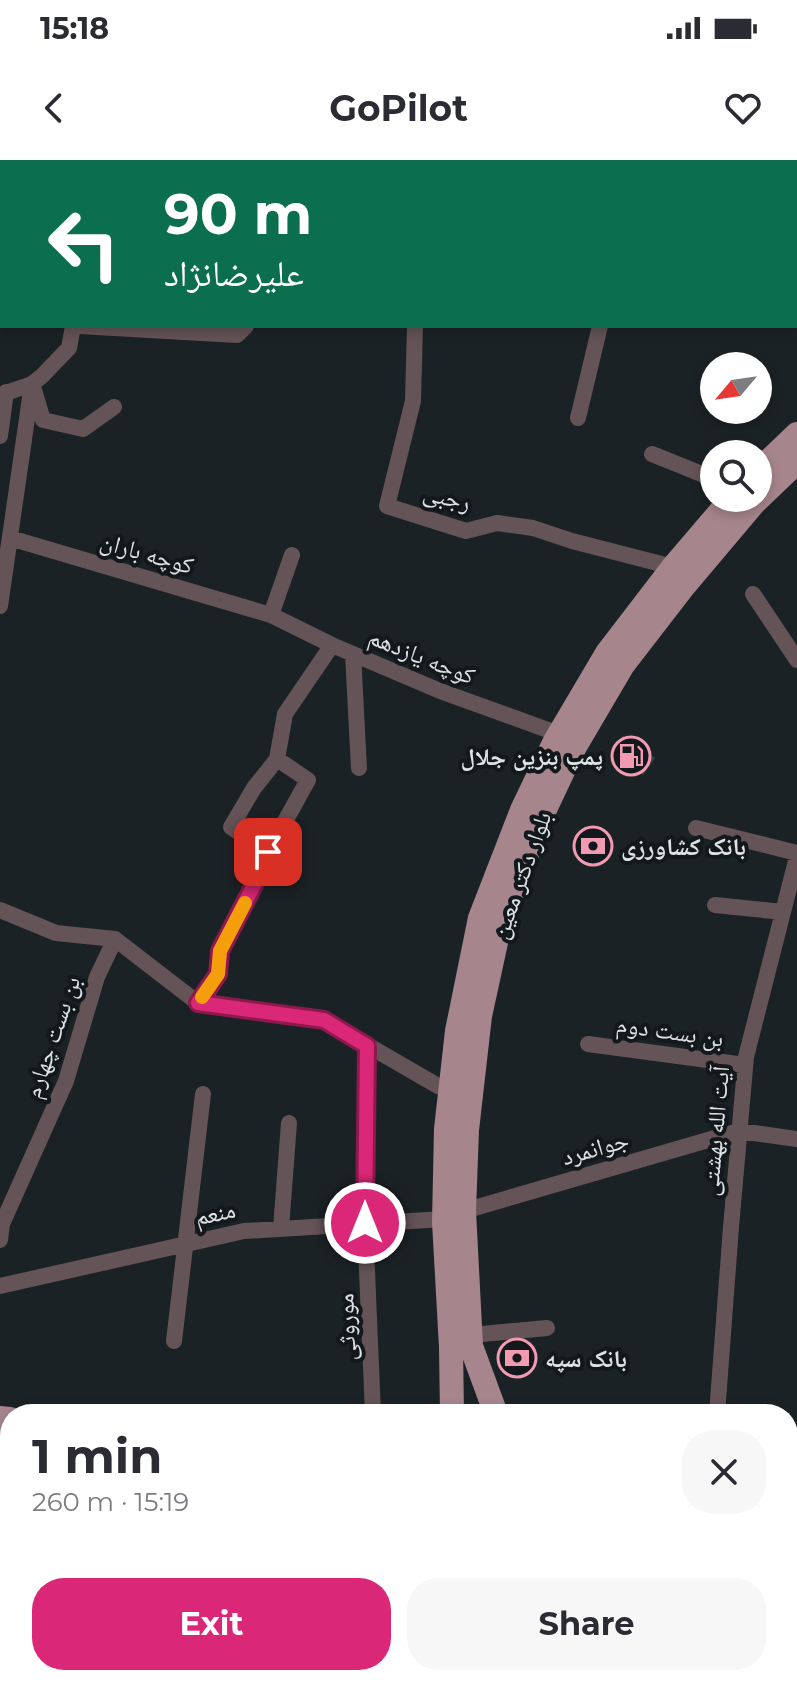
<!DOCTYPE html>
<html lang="en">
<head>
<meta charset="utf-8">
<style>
	:root { --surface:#fff; --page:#f7f7f7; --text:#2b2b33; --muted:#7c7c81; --accent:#db2777 }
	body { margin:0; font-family:Montserrat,"Noto Naskh Arabic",sans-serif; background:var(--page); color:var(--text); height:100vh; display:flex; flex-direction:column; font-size:30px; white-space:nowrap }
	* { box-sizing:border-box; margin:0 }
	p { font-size:26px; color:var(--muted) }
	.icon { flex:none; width:44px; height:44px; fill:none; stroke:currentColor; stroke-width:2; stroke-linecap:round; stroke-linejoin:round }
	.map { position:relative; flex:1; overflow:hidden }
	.sheet { position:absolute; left:0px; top:1244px; width:798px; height:282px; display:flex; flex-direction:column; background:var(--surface); border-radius:32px 32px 0 0; box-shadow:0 4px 12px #0003 }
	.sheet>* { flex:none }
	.guide { position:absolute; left:0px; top:0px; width:798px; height:168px; box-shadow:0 4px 12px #0003; background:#0b6e4f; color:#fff; overflow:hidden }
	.needle { width:52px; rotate:241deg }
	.buttons { position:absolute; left:700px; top:192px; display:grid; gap:16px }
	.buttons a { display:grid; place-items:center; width:72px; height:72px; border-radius:50%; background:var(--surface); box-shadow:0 4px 12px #0003; font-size:40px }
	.pin { position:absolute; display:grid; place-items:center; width:68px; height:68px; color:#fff; margin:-34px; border-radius:16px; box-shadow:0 4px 12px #0006 }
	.me { position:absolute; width:88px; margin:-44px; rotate:0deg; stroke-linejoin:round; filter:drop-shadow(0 0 6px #0008) }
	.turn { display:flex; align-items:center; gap:28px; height:168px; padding:0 32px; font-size:36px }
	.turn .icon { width:104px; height:104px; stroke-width:2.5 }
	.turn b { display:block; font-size:56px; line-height:68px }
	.round { display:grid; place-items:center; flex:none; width:84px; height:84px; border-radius:32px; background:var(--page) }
	.overview { display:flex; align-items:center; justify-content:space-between; height:136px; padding:0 32px }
	h1 { font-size:48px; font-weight:700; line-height:60px }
	.cta { display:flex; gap:16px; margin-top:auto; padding:16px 32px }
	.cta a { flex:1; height:92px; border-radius:32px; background:var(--accent); color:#fff; font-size:32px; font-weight:700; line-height:92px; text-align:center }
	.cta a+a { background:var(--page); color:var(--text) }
	.status { display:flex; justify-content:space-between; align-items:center; height:56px; padding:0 40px; background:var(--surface); direction:ltr }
	.status svg { height:22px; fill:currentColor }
	header { display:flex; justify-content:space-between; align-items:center; height:104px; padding:0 32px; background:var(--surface); font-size:36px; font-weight:700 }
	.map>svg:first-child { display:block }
	.building { fill:#3a4145 }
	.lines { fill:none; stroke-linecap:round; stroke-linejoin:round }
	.street { stroke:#645357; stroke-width:16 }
	.primary { stroke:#a7858d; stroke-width:24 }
	.route-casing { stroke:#8e194d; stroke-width:20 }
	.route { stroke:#db2777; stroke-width:14 }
	.slow { stroke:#f59e0b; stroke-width:14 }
	.labels { text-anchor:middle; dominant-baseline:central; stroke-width:8; stroke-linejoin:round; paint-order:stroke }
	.street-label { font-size:24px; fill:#dee2e5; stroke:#12181c }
	.poi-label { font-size:24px; font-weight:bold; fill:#dee2e5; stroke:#12181c; text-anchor:start }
</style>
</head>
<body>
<div class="status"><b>15:18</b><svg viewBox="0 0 49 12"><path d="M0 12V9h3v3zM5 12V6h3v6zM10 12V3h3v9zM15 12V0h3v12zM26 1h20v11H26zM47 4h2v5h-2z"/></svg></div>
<header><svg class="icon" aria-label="back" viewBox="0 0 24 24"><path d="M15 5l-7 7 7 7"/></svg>GoPilot<svg class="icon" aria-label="heart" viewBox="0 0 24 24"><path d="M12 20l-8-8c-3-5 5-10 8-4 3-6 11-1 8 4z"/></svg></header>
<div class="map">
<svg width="797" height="1525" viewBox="0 0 797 1525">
	<rect width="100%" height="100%" fill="#1b2225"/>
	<path class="building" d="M 623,576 L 655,598 L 643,615 L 611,594 Z"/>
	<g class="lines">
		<path class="street" d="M 186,0 L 187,2
			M 751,0 L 757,2
			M 102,2 L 103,0
			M 430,2 L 432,0
			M 611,2 L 611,0
			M 686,2 L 687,0
			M 796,15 L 797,15
			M 796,139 L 797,138
			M 79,166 L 237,175 L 246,166
			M 415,166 L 413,241 L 387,346 L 466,371 L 497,363 L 533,368 L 572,381 L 673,407
			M 34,230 L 43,260 L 83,269 L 114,247
			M 0,235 L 32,224 L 42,216 L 69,188 L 73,166
			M 578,258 L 600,166
			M 0,276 L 6,232
			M 652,294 L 714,319
			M 10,378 L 271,455 L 332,485 L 440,531 L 559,574
			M 753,434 L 797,500
			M 0,446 L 32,224
			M 271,455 L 292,395
			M 353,494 L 359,608
			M 277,599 L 285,554 L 332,485
			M 696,668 L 797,693
			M 715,745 L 783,752
			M 0,750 L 56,773 L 115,779 L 198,843 L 324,860 L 438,926 L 449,930
			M 198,843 L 218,814 L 220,791 L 255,723 L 268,692 L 308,620 L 277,599 L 254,628 L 231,667 L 268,692
			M 588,884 L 745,905
			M 367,886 L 365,1063 L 373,1254
			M 464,1051 L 739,971 L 797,979
			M 281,1068 L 289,963
			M 0,1080 L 2,1064 L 66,921 L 97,817 L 115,779
			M 0,1126 L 244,1071 L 444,1059
			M 471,1175 L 547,1168
			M 174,1181 L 203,934
			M 717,1254 L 731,1067 L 746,897 L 797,697
			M 629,1516 L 662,1519 L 702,1520
			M 93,1517 L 93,1516
			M 186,1525 L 189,1516"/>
		<path class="primary" d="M 758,311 L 797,274
			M 452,1254 L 451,1187 L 444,1062 L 446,969 L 457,871 L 480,758 L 522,650 L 555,581 L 607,493 L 673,407 L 732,338
			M 496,1254 L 471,1186 L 464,1051 L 467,970 L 480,856 L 500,764 L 541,658 L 573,590 L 623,505 L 684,426 L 754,343 L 797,302
			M 0,1258 L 10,1259
			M 0,1277 L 10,1278
			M 788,1335 L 797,1335
			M 788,1363 L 797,1363
			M 524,1516 L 526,1525
			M 551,1516 L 554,1525"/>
	</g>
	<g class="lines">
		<defs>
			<path id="route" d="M 268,692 L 255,723 L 220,791 L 218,814 L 198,843 L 324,860 L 367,886 L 365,1063"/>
		</defs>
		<use href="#route" class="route-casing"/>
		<use href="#route" class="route"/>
		<path class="slow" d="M 202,837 L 218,814 L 220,791 L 245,743"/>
	</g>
	<defs>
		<symbol id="fuel-ring" viewBox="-11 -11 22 22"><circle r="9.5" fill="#12181c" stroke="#f19ab1" stroke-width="1.5"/><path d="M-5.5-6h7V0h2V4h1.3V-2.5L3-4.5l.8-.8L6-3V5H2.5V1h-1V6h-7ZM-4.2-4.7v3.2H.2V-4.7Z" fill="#f19ab1"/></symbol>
		<symbol id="bank-ring" viewBox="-11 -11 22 22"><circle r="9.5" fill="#12181c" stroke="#f19ab1" stroke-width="1.5"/><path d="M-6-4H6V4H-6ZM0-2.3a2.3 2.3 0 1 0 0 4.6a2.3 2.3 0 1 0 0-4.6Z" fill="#f19ab1"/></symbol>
	</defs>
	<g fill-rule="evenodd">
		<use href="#fuel-ring" x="609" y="574" width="44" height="44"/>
		<use href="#bank-ring" x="571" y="664" width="44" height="44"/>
		<use href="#bank-ring" x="495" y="1176" width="44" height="44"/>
	</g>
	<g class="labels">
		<g class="street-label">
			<text transform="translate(447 337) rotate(14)">رجبی</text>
			<text transform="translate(147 393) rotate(16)">کوچه باران</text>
			<text transform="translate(422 496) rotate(22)">کوچه یازدهم</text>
			<text transform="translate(521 715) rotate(-70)">بلوار دکتر معین</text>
			<text transform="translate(670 871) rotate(8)">بن بست دوم</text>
			<text transform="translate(52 877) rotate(-71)">بن بست چهارم</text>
			<text transform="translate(715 971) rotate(-85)">آیت الله بهشتی</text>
			<text transform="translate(595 988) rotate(-16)">جوانمرد</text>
			<text transform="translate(215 1053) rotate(-12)">منعم</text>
			<text transform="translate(346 1167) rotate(-92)">موروثی</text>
		</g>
		<g class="poi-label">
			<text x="603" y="596" text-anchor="end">پمپ بنزین جلال</text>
			<text x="621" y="686">بانک کشاورزی</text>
			<text x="545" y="1198">بانک سپه</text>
		</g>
	</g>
</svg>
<div class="buttons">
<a><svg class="needle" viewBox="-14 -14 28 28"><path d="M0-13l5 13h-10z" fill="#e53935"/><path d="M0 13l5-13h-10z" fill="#7c7c81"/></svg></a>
<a><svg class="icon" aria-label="search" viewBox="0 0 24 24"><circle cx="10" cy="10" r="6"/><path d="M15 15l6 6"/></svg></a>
</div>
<div class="pin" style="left:268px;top:692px;background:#d93025"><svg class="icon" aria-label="arrive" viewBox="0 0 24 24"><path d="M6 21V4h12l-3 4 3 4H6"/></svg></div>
<svg class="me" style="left:365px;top:1063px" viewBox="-20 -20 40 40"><circle r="17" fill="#db2777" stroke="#fff" stroke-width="3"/><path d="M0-11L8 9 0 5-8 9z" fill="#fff"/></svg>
<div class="guide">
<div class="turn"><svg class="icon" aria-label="left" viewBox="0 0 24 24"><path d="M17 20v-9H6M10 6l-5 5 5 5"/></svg><div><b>90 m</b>علیرضانژاد</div></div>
</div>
<section class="sheet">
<div class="overview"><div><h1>1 min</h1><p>260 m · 15:19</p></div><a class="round"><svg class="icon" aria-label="close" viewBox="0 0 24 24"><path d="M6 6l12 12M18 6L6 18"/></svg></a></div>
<div class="cta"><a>Exit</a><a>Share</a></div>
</section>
</div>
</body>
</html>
